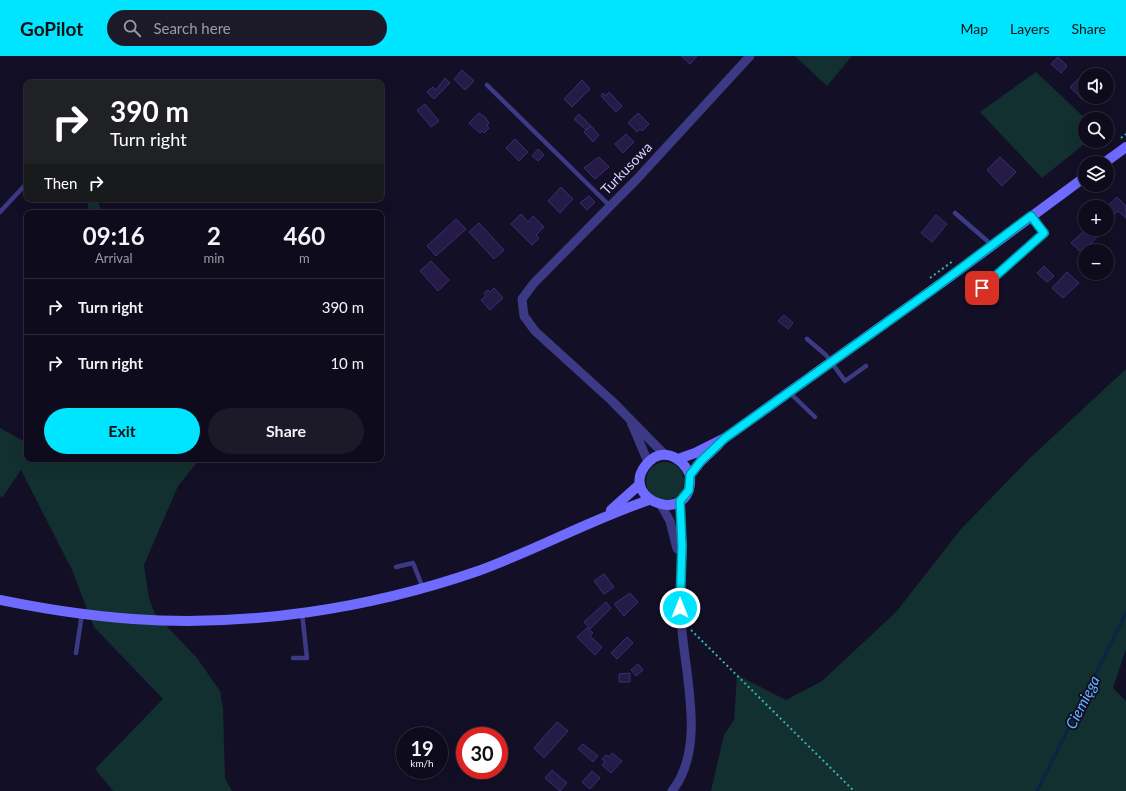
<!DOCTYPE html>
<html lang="en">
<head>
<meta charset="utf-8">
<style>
	:root { --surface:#0e0b1c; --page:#1c1929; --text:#f1f3f6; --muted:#9b9ba3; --line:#2e2b3b; --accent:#00e5ff }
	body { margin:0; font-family:Lato,sans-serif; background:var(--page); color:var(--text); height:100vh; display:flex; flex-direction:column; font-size:15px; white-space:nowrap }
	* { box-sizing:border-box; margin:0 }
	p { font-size:13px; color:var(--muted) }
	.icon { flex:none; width:22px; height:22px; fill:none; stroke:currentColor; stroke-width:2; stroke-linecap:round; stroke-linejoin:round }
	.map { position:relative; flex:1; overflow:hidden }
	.panel { position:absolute; left:24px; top:154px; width:360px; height:252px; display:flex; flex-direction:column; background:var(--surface); border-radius:8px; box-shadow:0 4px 16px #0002,0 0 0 1px var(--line) }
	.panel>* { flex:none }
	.hud { position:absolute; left:24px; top:24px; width:360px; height:122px; border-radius:8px; box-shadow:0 4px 16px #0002,0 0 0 1px var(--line); background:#202124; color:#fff; overflow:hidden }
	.controls { position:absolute; left:1078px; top:12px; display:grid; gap:8px }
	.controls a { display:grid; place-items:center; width:36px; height:36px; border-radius:50%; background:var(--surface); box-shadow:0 4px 16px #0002,0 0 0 1px var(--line); font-size:20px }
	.speed { position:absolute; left:396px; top:671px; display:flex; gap:8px; font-size:20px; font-weight:700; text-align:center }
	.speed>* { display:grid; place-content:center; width:52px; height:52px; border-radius:50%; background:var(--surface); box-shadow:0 4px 16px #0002,0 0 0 1px var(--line); line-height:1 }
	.speed small { font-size:10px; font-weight:400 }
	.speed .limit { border:6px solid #d22; background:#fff; color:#111 }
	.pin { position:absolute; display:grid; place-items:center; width:34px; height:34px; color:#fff; margin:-17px; border-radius:8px; box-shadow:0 2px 6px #0006 }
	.me { position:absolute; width:44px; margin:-22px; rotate:0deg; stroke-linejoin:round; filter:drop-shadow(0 0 3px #0008) }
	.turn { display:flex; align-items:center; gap:14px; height:84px; padding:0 20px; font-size:18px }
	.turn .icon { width:52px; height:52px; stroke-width:2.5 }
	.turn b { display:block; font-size:28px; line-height:34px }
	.then { display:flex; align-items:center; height:38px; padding:0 20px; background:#0003; gap:8px; font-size:15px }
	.eta { display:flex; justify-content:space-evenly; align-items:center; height:68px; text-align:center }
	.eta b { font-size:24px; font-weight:700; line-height:28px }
	.action { display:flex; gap:8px; margin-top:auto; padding:8px 20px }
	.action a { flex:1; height:46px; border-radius:24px; background:var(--accent); color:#111; font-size:16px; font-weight:700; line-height:46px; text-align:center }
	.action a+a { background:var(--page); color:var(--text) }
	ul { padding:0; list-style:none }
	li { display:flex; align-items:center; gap:12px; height:56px; padding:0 20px; border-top:1px solid var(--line) }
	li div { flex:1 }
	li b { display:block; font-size:15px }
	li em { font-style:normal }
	header { display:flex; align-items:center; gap:24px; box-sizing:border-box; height:56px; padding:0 20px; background:var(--accent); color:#111 }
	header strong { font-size:19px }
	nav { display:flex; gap:22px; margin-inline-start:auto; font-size:14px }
	.search { width:280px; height:36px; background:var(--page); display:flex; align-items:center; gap:10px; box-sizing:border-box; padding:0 14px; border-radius:22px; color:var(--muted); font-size:15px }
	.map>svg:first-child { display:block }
	.green { fill:#12302f }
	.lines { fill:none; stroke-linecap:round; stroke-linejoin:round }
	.stream { stroke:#0c2248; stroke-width:3 }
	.building { fill:#241b47; stroke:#3b2d73 }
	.path { stroke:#2fb8b0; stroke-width:2; stroke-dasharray:2 3; stroke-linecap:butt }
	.service { stroke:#3d3a85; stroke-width:4.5 }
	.minor { stroke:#3d3a85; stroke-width:9 }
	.secondary { stroke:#6f6bff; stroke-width:10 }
	.route-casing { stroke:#0095a6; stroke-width:10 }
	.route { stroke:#00e5ff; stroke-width:7 }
	.labels { text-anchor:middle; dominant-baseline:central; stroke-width:4; stroke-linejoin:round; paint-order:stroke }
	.street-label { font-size:14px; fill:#d9d4ff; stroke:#130f26 }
	.water-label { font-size:15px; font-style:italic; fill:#62b6ff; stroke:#130f26 }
</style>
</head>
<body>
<header>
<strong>GoPilot</strong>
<div class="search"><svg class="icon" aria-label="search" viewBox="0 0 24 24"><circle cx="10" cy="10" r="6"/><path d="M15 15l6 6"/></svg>Search here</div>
<nav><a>Map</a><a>Layers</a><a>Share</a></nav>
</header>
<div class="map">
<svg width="1126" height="735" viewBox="0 0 1126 735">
	<rect width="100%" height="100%" fill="#130f26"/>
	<path class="green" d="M 795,0 L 852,0 L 827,30 Z
		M 1036,16 L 1086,63 L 1085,85 L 1088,85 L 1042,122 L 980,56 Z
		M 86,143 L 97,143 L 102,157 L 90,157 Z
		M 1126,313 L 1126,593 L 1113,632 L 1126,645 L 1126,735 L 711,735 L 724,679 L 734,664 L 737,619 L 786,644 L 822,625 L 896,556 L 961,473 L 1031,401 Z
		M 0,372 L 27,387 L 27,403 L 200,403 L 178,430 L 144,509 L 149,542 L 155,558 L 197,602 L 220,635 L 223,653 L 225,722 L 232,735 L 113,735 L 95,713 L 163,643 L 94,571 L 72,514 L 21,414 L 2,442 L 0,439 Z
		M646 425a19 19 0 1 1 38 0a19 19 0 1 1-38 0Z"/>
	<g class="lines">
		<path class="stream" d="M 1037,735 L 1126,557"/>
	</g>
	<path class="building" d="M 681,0 L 697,0 L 690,8 Z
		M 1058,1 L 1067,10 L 1061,17 L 1051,8 Z
		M 462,14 L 474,25 L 465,34 L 454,23 Z
		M 445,22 L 450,27 L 434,43 L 427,36 L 433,31 L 436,34 Z
		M 1078,23 L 1085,30 L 1086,41 L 1083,44 L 1070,31 Z
		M 582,24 L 590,33 L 572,51 L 564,43 Z
		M 609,36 L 622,50 L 616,56 L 601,40 L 603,37 L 606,40 Z
		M 425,48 L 439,65 L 431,71 L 417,54 Z
		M 479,57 L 485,61 L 489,67 L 487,70 L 489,72 L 484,77 L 482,75 L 480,77 L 469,67 Z
		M 638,57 L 649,68 L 642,75 L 640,73 L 637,76 L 628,67 Z
		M 579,58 L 591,70 L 586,74 L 574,63 Z
		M 591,70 L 599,79 L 593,86 L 584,76 Z
		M 626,78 L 634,86 L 623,97 L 615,88 Z
		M 515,83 L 528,96 L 519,105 L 506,92 Z
		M 538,93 L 544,99 L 538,105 L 532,100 Z
		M 599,101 L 609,111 L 595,123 L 584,112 Z
		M 1000,101 L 1016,116 L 1002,130 L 987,114 Z
		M 561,131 L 573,143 L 560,157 L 548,145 Z
		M 589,140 L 595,146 L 587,154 L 580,147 Z
		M 1117,141 L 1126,150 L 1126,162 L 1118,155 L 1111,161 L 1107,157 L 1106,151 Z
		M 521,158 L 528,166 L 533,160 L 544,171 L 536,179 L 539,182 L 532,189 L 511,168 Z
		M 936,159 L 947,168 L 932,186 L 921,177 Z
		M 456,163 L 466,173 L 436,200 L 427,190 Z
		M 479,167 L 504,194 L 494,203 L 469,176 Z
		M 1086,173 L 1097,173 L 1101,177 L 1082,197 L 1071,187 Z
		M 431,205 L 449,224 L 438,235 L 420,215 Z
		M 1044,210 L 1054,220 L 1047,226 L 1037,217 Z
		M 1067,216 L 1079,227 L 1063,242 L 1052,232 Z
		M 494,232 L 503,242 L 490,254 L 481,244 L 486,240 L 484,237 L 488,234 L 490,236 Z
		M 784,259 L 793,267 L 788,273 L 778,265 Z
		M 604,518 L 614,531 L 604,538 L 594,525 Z
		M 630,537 L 638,546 L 624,560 L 614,548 Z
		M 606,546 L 611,552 L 590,573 L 584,566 Z
		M 587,572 L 593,577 L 590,580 L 602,591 L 595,599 L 577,581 Z
		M 627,581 L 633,587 L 617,603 L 611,597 Z
		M 638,608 L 643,614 L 636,620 L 631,614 Z
		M 630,617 L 630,626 L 619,626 L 619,618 Z
		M 557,666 L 568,675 L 544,702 L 534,692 Z
		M 583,688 L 598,700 L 593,706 L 578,693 Z
		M 612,697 L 622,705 L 611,717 L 602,709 L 605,705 L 602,703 L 606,699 L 609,701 Z
		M 552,714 L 567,727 L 560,735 L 545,722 Z
		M 592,715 L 600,722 L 590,733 L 582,726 Z"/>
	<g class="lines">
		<path class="path" d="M 1121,82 L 1126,78
			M 1089,107 L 1095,102
			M 930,222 L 953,205
			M 691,574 L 854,735"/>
		<path class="service" d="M 487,29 L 610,150
			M 0,156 L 27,127
			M 955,157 L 992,189
			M 971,241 L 1044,177 L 1031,160
			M 807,283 L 826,299 L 845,325 L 866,310
			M 790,337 L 815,361
			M 396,511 L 413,507 L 423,532
			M 76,597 L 82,558
			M 293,602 L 307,602 L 302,557"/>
		<path class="minor" d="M 631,366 L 648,406
			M 665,399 L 612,345 L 535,275 L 524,260 L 522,243 L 534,227 L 637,123 L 750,0
			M 661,449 L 670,465 L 677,493
			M 672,735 C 708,690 683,614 681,561 C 680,537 682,514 682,491 C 682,476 680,460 680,445"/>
		<path class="secondary" d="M 1104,107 L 1126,91
			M 678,403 L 695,397 L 725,382 L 943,226 L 1085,121
			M 690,419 C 681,399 660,390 645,410 C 619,445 694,472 690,419 L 701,405 L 718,389
			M 611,454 L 640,428
			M 0,544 C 44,553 88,560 133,563 C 249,571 368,553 478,515 C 536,494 590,464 649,444"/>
	</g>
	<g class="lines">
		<defs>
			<path id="route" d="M 680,552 L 682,490 L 680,445 L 689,434 L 690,419 L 701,405 L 725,382 L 932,234 L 1031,160 L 1044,177 L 982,232"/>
		</defs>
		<use href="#route" class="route-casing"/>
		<use href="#route" class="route"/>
	</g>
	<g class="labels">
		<g class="street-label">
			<text transform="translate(626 112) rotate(-46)">Turkusowa</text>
		</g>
		<g class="water-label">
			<text transform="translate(1082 646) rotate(-63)">Ciemięga</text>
		</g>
	</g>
</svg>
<div class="controls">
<a><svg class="icon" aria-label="sound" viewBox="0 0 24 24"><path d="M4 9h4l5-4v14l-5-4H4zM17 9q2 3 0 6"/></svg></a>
<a><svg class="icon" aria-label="search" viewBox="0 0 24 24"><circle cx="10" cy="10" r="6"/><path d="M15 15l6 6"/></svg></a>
<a><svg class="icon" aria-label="layers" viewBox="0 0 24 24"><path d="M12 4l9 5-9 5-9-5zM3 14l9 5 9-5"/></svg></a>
<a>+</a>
<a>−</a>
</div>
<div class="speed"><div>19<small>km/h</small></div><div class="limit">30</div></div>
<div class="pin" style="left:982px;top:232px;background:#d93025"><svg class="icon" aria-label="arrive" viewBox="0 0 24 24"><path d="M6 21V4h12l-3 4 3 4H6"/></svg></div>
<svg class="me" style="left:680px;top:552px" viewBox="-20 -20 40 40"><circle r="17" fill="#00e5ff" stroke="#fff" stroke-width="3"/><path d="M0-11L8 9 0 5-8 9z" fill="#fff"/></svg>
<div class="hud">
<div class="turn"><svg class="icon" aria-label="right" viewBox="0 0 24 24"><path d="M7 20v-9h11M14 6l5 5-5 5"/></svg><div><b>390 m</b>Turn right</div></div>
<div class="then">Then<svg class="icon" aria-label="right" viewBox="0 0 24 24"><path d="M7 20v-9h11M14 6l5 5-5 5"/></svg></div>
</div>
<section class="panel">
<div class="eta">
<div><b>09:16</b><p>Arrival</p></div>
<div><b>2</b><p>min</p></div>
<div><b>460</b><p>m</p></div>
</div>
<ul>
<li><svg class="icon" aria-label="right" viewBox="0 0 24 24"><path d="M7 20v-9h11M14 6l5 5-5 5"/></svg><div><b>Turn right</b></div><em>390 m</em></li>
<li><svg class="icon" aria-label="right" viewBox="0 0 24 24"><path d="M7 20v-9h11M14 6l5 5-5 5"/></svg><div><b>Turn right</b></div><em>10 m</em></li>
</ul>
<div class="action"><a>Exit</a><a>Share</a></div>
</section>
</div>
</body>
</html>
